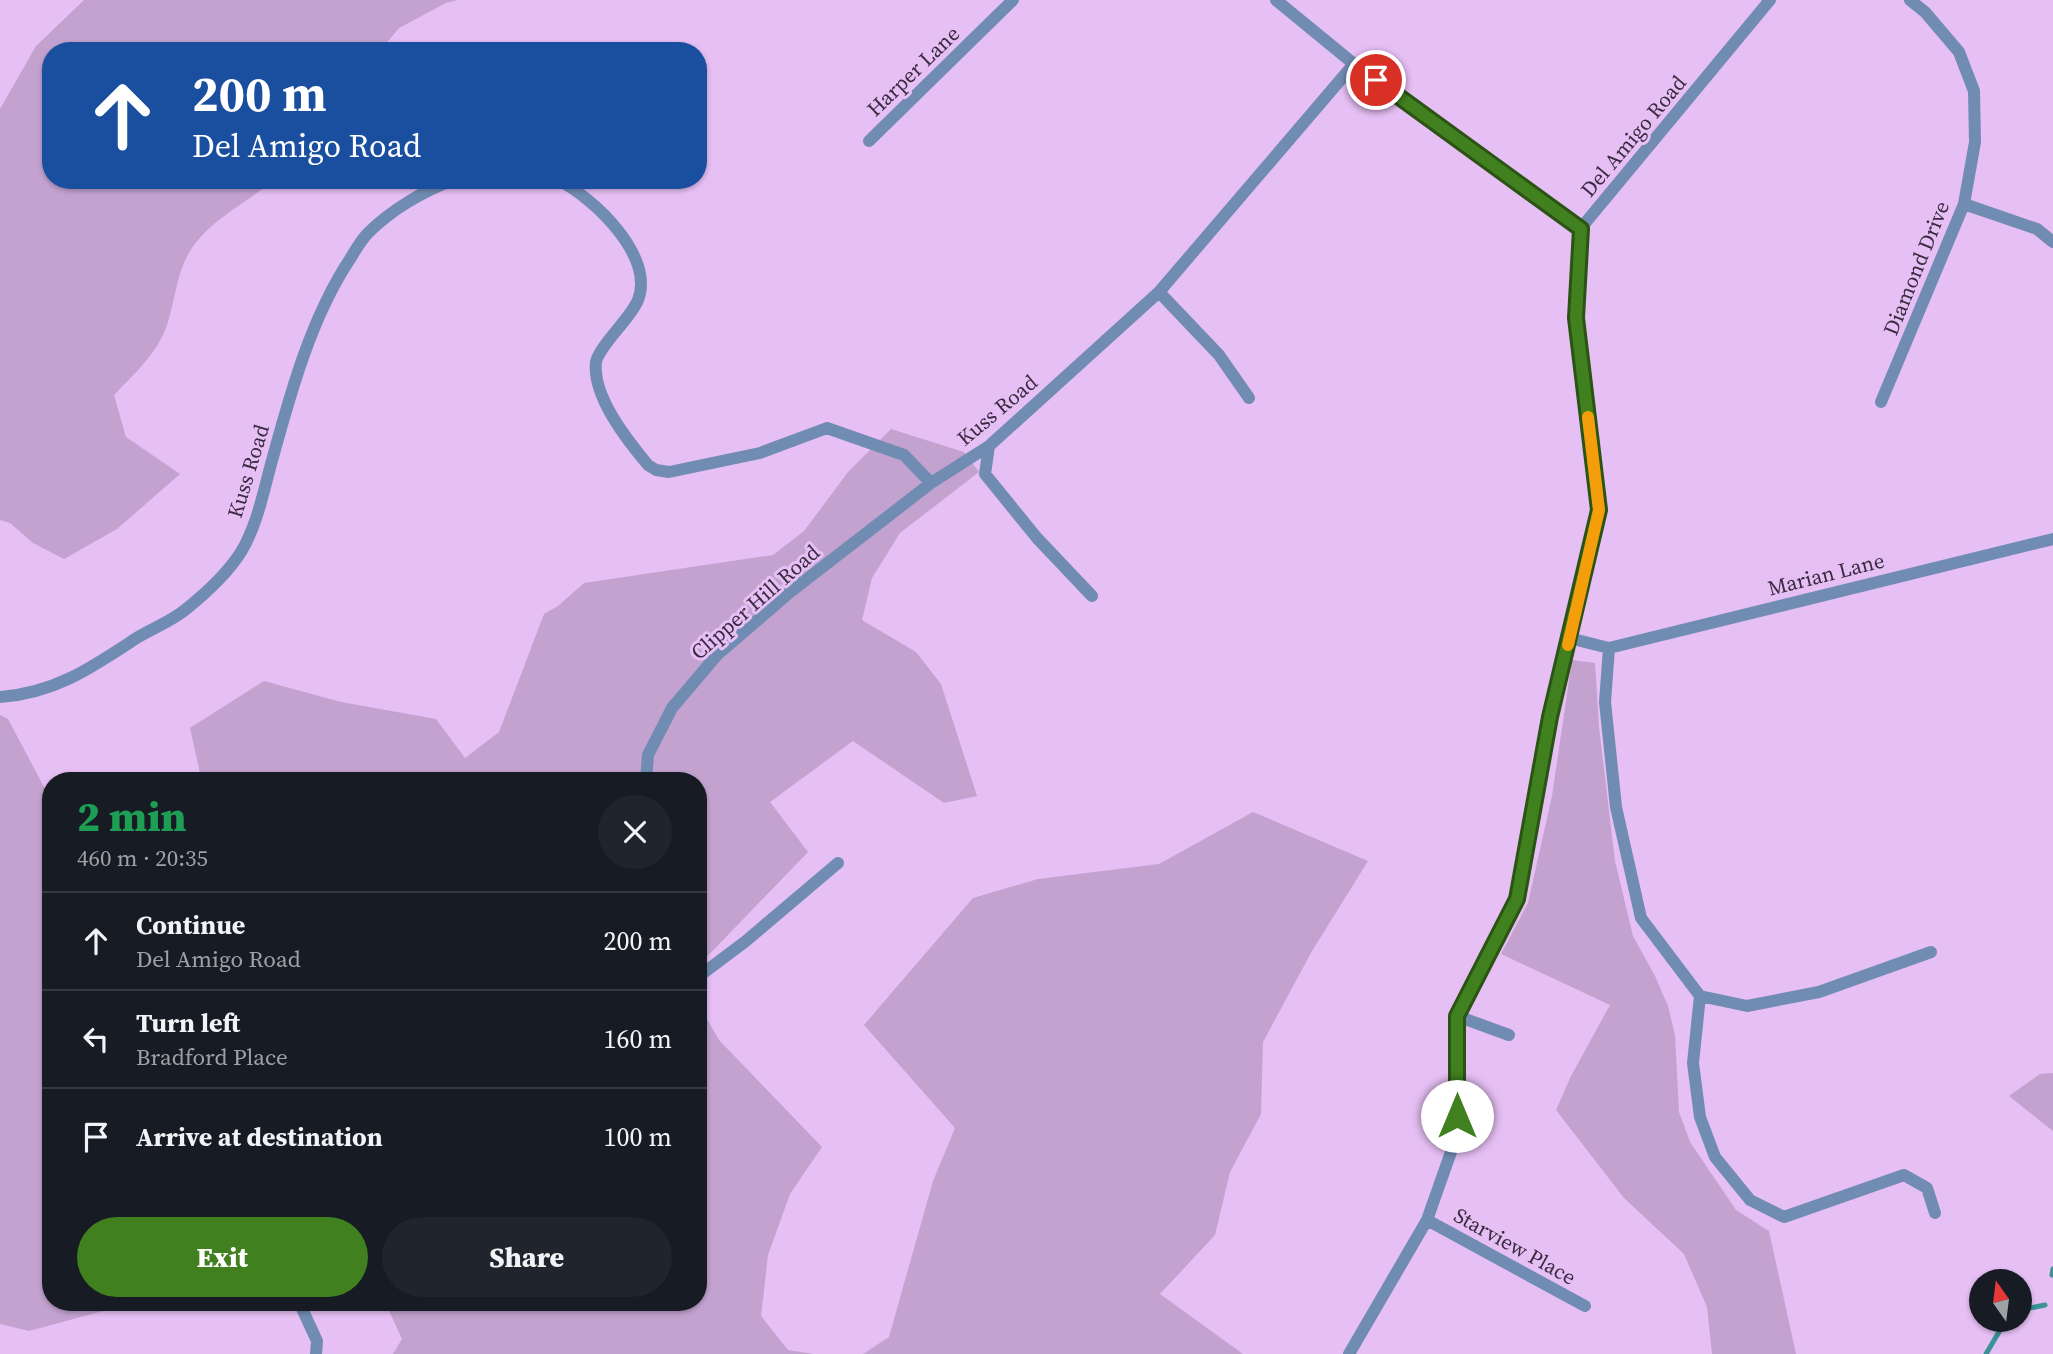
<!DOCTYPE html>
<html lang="en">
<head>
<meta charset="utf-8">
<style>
	:root { --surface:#171b24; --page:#20242c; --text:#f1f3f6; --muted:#9ea1a6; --line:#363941; --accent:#41801f }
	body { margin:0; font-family:"Source Serif 4",serif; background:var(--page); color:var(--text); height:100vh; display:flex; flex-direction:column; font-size:26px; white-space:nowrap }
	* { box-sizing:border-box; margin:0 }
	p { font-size:23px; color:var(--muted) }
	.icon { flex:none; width:38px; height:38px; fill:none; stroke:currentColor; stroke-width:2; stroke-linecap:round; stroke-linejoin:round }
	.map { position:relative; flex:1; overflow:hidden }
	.details { position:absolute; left:42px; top:772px; width:665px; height:539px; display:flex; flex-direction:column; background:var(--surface); border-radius:28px; box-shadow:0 2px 5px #0004 }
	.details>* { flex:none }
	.hud { position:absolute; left:42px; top:42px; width:665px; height:147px; border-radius:28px; box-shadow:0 2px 5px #0004; background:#1a4fa0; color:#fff; overflow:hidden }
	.needle { width:46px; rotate:346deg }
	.tools { position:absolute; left:1969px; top:1269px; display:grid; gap:14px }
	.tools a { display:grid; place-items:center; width:63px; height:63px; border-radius:50%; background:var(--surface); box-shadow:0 2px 5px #0004; font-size:35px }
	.pin { position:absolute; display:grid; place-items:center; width:60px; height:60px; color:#fff; margin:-30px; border:4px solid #fff; border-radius:50%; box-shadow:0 2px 7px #0007 }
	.me { position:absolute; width:77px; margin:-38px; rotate:0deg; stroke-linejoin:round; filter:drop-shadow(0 0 5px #0008) }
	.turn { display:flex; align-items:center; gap:24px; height:147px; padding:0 35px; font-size:32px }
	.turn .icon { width:91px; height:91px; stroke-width:2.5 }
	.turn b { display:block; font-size:49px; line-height:60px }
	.round { display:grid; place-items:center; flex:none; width:74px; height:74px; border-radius:37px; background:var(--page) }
	.summary { display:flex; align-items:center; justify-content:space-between; height:119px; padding:0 35px }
	h1 { font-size:42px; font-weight:800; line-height:52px; color:#1e9e55 }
	.action { display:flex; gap:14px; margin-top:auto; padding:14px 35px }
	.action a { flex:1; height:80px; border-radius:42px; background:var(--accent); color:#fff; font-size:28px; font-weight:800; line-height:80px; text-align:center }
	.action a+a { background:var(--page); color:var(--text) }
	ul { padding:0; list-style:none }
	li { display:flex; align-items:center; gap:21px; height:98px; padding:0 35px; border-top:2px solid var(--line) }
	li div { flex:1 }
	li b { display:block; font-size:26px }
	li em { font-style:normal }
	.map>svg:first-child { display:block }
	.green { fill:#c3a2d0 }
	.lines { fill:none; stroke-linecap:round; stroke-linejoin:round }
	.stream { stroke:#3a9394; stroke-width:5 }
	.street { stroke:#718cb2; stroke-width:12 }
	.route-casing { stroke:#2a5314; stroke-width:18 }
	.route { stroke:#41801f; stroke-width:12 }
	.slow { stroke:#f59e0b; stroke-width:12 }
	.labels { text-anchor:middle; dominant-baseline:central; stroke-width:6; stroke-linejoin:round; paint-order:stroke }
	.street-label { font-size:21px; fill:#3a2b40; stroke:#e6bff4 }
</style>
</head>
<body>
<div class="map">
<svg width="2053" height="1354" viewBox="0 0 2053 1354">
	<rect width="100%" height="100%" fill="#e6bff4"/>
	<path class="green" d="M 84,0 L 457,0 L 446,3 L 399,28 L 380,51 L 51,51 L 51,180 L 274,180 C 248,202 215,217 194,245 C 177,268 176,296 168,322 C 159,352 135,373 114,395 L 126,437 L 180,474 L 117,529 L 64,559 L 33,543 L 10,523 L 0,520 L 0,109 L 36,46 Z
		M 891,429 L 964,452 L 979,472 L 900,533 L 872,578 L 862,620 L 916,652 L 941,684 L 977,796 L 944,803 L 853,741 L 770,802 L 808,852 L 699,965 L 698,979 L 698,780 L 191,780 L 200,773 L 190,728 L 264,681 L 341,702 L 436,719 L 465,758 L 499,732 L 544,614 L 558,606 L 584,583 L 773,555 L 804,531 L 848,472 Z
		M 1572,660 L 1595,663 L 1599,727 L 1615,861 L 1633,936 L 1655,976 L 1668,1006 L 1675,1035 L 1679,1112 L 1690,1142 L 1736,1210 L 1769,1231 L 1796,1354 L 1712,1354 L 1707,1307 L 1684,1254 L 1624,1198 L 1556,1110 L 1571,1076 L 1610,1005 L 1501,954 L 1528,903 L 1552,796 Z
		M 0,715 L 8,719 L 51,800 L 51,1302 L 136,1302 L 29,1331 L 0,1324 Z
		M 1253,812 L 1368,861 L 1312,951 L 1263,1042 L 1261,1114 L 1230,1172 L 1215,1235 L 1160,1294 L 1243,1354 L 863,1354 L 889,1337 L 933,1181 L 955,1128 L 864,1025 L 973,898 L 1038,879 L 1159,864 Z
		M 698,1003 L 719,1040 L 822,1147 L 790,1194 L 768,1255 L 761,1316 L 788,1350 L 814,1354 L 393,1354 L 402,1339 L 385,1302 L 698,1302 Z
		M 2053,1073 L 2053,1131 L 2009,1096 L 2040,1074 Z"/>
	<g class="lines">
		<path class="stream" d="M 2052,1275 L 2053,1269
			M 2020,1310 L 2045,1305
			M 1986,1354 L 2006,1320"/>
		<path class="street" d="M 1276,0 L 1354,64 L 1581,228
			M 1770,0 L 1581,228 L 1576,319 L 1599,510 L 1569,638 L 1609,648 L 1605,702 L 1616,807 L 1641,918 L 1700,996 L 1693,1063 L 1700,1117 L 1715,1157 L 1750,1200 L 1784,1217 L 1904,1175 L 1927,1188 L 1935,1213
			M 869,141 L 1013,0
			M 558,180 C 594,198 655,256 638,300 C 631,318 599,346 596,362 C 592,396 627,440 648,465 L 656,470 L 669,472 L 760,453 L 827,428 L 904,455 L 931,483
			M 1964,204 L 2037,229 L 2053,242
			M 1159,292 L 1219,355 L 1249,398
			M 1881,402 L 1964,204 L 1975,142 L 1974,91 L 1959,52 L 1925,12 L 1910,0
			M 989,446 L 985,474 L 1037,538 L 1092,596
			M 1609,648 L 2053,539
			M 0,697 C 55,693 91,668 135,639 C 151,629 170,622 185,610 C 205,594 227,574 241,552 C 258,524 264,488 273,457 C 291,391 312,316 350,259 C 355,251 361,240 368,233 C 391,210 423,191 453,180
			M 646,780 L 648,755 L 672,708 L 717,655 L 789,593 L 931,483 L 989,446 L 1159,292 L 1354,64
			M 698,977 L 746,941 L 838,863
			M 1700,996 L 1747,1006 L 1819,992 L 1931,952
			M 1457,1016 L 1509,1035
			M 1427,1220 L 1585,1306
			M 299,1302 L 317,1341 L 316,1354
			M 1349,1354 L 1427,1220 L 1457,1135 L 1457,1016 L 1516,899 L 1550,717 L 1569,638"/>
	</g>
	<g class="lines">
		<defs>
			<path id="route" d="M 1376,80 L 1581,229 L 1576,318 L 1599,510 L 1550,717 L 1517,899 L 1457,1016 L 1457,1116"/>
		</defs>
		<use href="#route" class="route-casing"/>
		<use href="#route" class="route"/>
		<path class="slow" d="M 1568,645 L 1599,510 L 1588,417"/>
	</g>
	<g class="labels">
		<g class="street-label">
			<text transform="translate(913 71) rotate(-44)">Harper Lane</text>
			<text transform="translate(1633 136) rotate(-50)">Del Amigo Road</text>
			<text transform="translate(1916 268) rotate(-68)">Diamond Drive</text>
			<text transform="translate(997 410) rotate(-40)">Kuss Road</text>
			<text transform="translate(248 471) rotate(-73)">Kuss Road</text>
			<text transform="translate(1826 574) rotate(-14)">Marian Lane</text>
			<text transform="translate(755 602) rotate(-41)">Clipper Hill Road</text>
			<text transform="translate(1515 1246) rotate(29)">Starview Place</text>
		</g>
	</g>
</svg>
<div class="tools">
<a><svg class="needle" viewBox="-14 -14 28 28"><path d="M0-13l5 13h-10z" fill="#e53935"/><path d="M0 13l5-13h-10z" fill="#9ea1a6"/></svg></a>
</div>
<div class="pin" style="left:1376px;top:80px;background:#d93025"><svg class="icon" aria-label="arrive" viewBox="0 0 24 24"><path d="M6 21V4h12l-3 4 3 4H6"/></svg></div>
<svg class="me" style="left:1457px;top:1116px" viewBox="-20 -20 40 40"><circle r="19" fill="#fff"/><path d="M0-13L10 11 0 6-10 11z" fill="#41801f"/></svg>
<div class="hud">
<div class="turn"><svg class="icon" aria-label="ahead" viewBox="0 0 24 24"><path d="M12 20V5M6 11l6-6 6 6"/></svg><div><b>200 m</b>Del Amigo Road</div></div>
</div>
<section class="details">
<div class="summary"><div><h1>2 min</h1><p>460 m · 20:35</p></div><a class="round"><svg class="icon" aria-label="close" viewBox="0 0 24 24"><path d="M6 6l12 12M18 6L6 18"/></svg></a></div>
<ul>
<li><svg class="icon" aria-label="ahead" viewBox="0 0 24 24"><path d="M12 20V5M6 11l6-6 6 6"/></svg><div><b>Continue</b><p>Del Amigo Road</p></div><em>200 m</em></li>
<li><svg class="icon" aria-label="left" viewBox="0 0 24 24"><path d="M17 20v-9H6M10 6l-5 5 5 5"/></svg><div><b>Turn left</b><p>Bradford Place</p></div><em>160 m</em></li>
<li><svg class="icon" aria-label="arrive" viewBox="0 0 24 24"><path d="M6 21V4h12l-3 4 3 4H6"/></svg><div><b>Arrive at destination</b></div><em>100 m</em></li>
</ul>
<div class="action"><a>Exit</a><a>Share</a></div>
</section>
</div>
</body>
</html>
